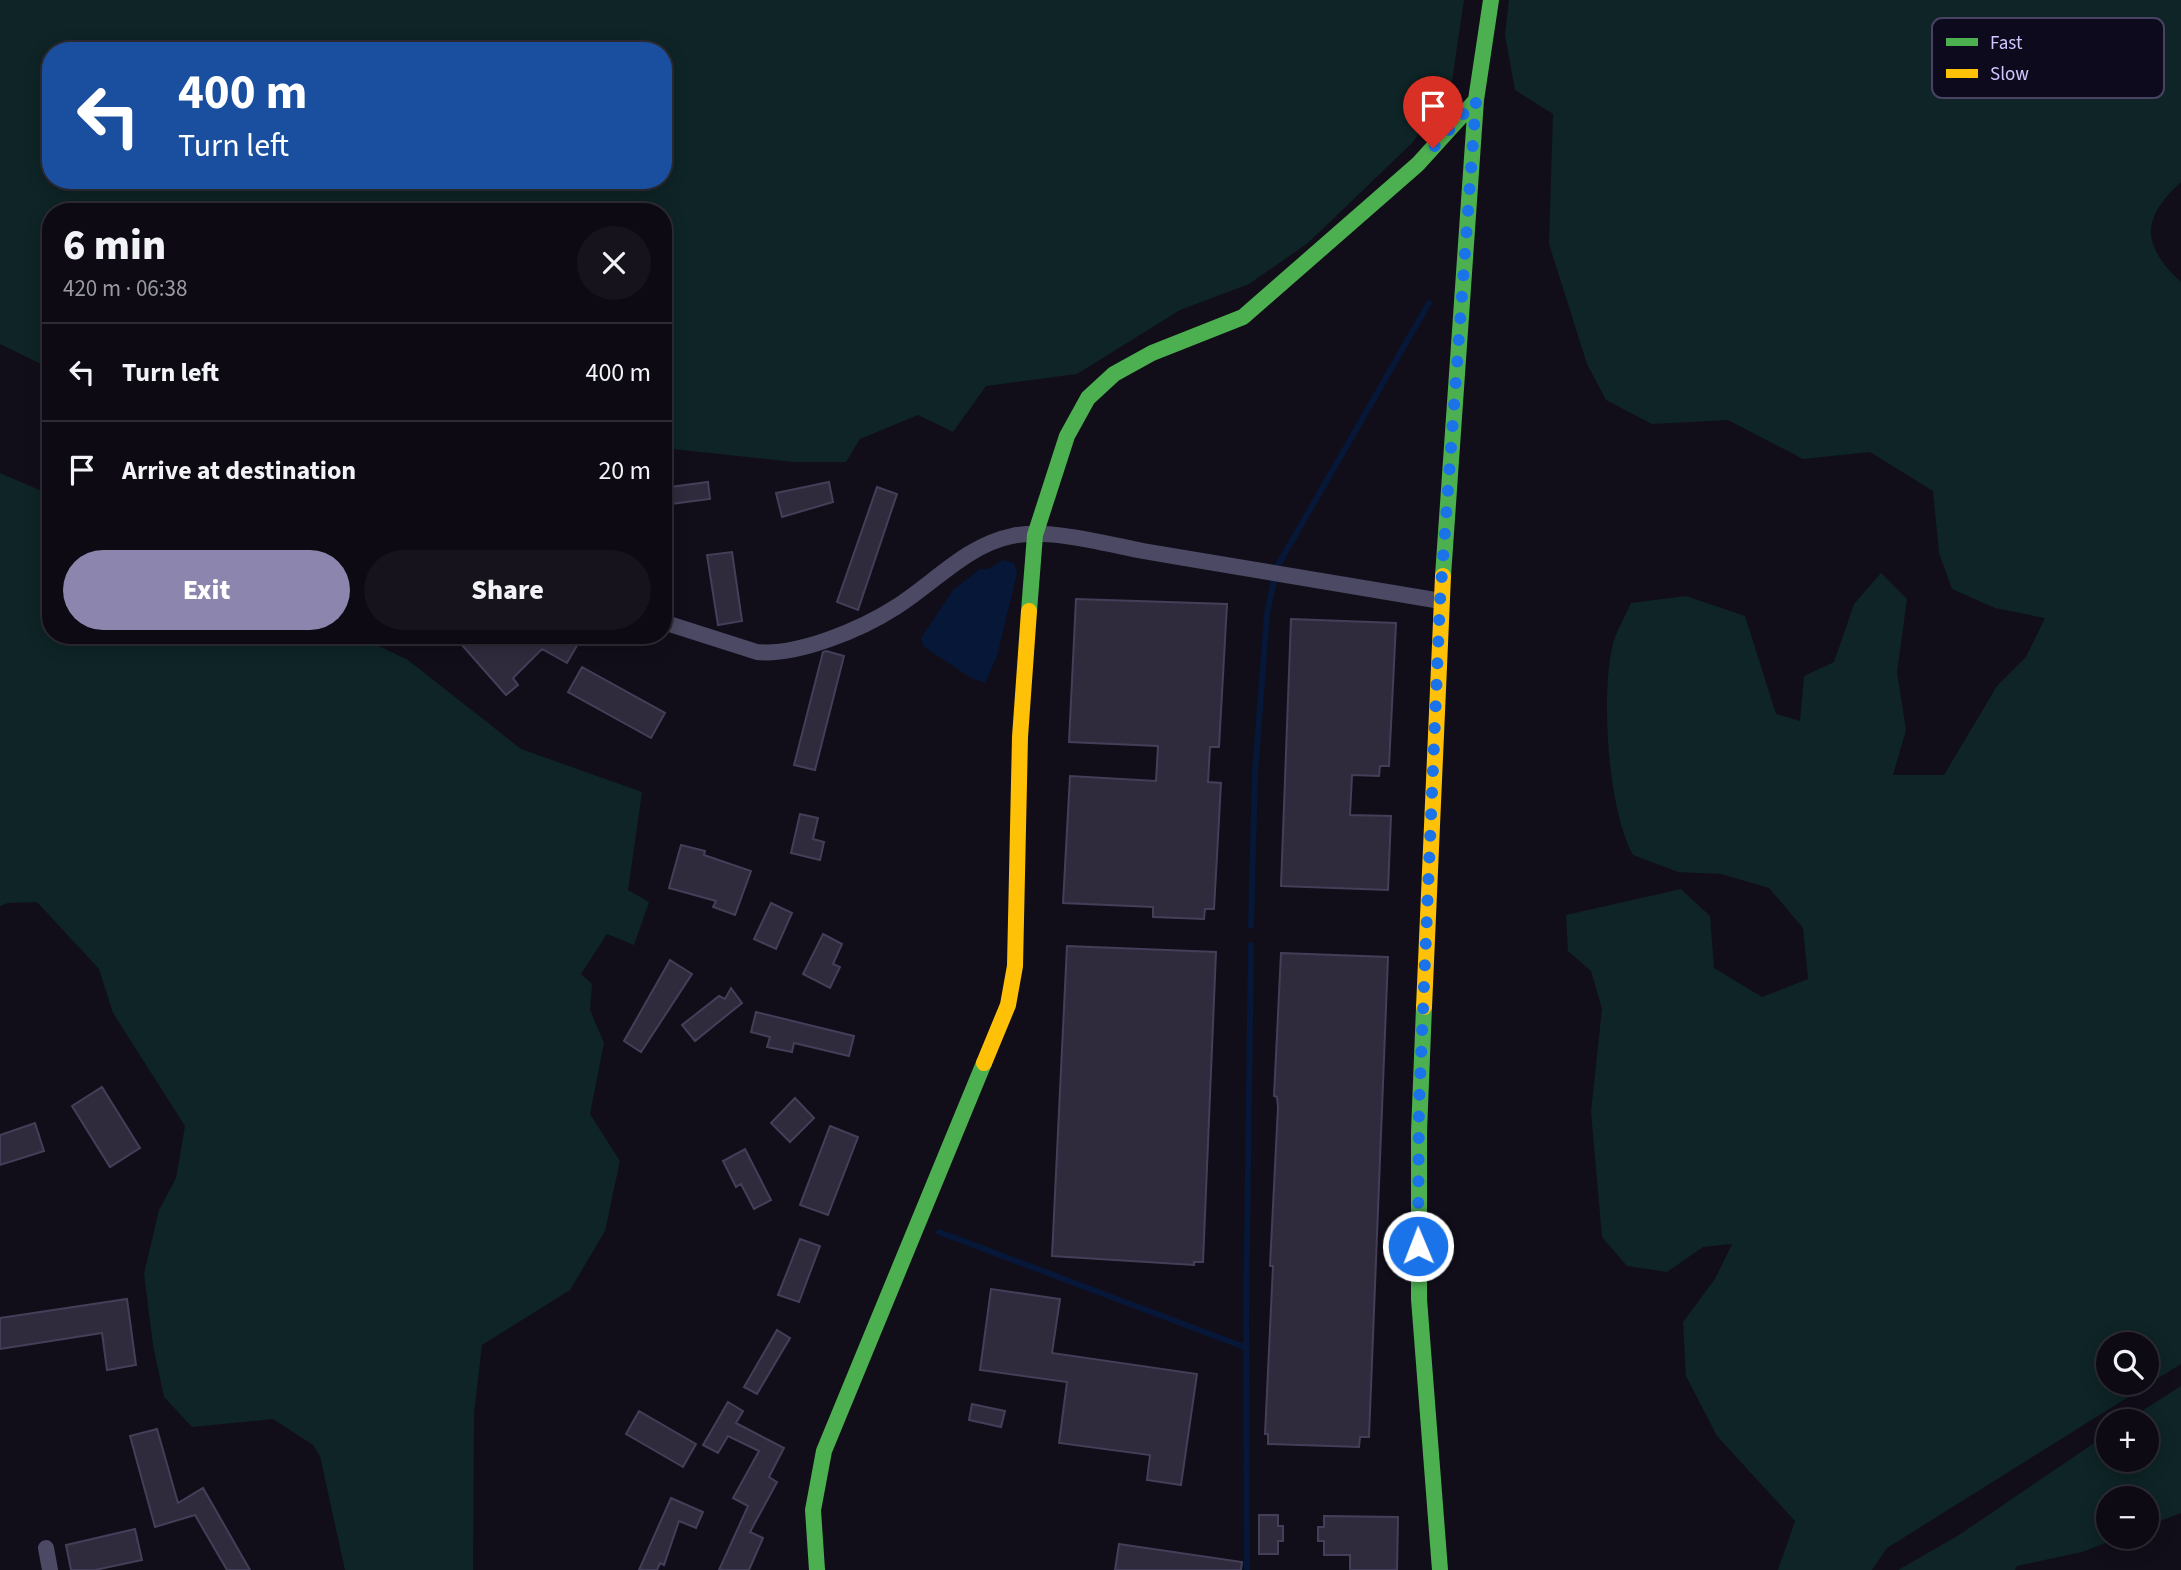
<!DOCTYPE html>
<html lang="en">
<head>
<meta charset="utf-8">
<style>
	:root { --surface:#0d0a14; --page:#16131d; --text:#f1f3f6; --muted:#9a9aa0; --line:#2d2b34; --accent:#8c86af }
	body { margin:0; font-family:"Source Sans 3",sans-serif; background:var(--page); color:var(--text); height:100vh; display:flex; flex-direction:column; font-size:26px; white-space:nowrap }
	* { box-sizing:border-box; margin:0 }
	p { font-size:23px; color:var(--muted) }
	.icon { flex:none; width:38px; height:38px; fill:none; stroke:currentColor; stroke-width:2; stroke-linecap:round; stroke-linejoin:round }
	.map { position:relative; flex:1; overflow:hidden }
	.side { position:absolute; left:42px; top:203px; width:630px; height:441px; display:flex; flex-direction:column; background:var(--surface); border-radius:28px; box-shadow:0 4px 18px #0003,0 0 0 2px var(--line) }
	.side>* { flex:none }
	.guide { position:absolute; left:42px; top:42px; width:630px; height:147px; border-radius:28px; box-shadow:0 4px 18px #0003,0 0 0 2px var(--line); background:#1a4fa0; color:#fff; overflow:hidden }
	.buttons { position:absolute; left:2096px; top:1332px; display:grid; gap:14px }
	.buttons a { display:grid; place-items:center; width:63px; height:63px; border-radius:50%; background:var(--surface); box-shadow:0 4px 18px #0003,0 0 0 2px var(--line); font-size:35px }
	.pin { position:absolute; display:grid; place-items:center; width:60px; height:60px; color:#fff; margin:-72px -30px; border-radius:50% 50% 50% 0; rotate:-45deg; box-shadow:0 0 7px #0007 }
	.pin .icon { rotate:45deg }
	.me { position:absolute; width:77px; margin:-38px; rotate:359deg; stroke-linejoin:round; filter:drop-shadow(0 0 5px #0008) }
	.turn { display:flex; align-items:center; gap:24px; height:147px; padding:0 21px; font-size:32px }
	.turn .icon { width:91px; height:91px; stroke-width:2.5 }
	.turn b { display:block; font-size:49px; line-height:60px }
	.round { display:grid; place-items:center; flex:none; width:74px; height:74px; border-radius:37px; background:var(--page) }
	.overview { display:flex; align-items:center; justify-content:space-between; height:119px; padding:0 21px }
	h1 { font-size:42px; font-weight:800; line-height:52px }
	.button { display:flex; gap:14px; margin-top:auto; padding:14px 21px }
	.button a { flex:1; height:80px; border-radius:42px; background:var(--accent); color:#fff; font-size:28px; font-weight:800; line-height:80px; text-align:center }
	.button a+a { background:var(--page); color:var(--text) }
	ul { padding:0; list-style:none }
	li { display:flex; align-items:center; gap:21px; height:98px; padding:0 21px; border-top:2px solid var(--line) }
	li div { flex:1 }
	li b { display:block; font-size:26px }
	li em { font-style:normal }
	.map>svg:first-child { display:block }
	.green { fill:#0e2426; fill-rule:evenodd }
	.water { fill:#061738 }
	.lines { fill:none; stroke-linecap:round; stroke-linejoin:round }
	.stream { stroke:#061738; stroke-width:6 }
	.building { fill:#2f2b3d; stroke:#443f58; stroke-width:2 }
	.street { stroke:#4b4963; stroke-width:16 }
	.fast { stroke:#4caf50; stroke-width:16 }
	.slow { stroke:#ffc107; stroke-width:16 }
	.route { stroke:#1a73e8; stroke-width:12; stroke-dasharray:0 21.6 }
	.key { fill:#0e0a1e; stroke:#484362; stroke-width:2 }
	.key-label { font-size:19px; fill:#cfc7ff }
</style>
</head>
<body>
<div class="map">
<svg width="2181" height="1570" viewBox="0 0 2181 1570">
	<rect width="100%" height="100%" fill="#110e1a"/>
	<path class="green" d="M 0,0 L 1464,0 L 1452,81 L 1413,142 L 1308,243 L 1249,284 L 1180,310 L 1077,374 L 986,386 L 953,432 L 918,415 L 860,439 L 846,462 L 794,462 L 663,448 L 663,212 L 51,212 L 51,369 L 0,344 ZM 51,51 L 663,51 L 663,180 L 51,180 Z
		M 1509,0 L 2181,0 L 2181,182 C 2140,219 2142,246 2181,282 L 2181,1364 L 1887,1548 L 1872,1570 L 1778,1570 L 1795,1521 L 1717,1436 L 1686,1376 L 1683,1322 L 1715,1279 L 1732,1244 L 1703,1247 L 1667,1272 L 1627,1266 L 1602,1237 L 1591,1112 L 1602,1009 L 1591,971 L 1568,951 L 1566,915 L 1681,889 L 1710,916 L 1714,968 L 1762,997 L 1808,979 L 1803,928 L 1769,888 L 1721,874 L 1678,872 L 1633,855 C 1608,809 1601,699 1612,648 C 1615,633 1625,617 1631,603 L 1686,596 L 1745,616 L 1776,714 L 1800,721 L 1804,676 L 1834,662 L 1854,604 L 1881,573 L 1907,599 L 1897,672 L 1906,730 L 1893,775 L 1944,775 L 1997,686 L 2026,657 L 2045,618 L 1995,608 L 1952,589 L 1939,553 L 1933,491 L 1870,452 L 1803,459 L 1728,420 L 1652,424 L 1606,400 L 1587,364 L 1549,244 L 1553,114 L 1515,90 L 1505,35 ZM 2147,1344 L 2147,1382 L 2109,1382 L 2109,1344 Z
		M 0,473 L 51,495 L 51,635 L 356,635 L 408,660 L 521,749 L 642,792 L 628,890 L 649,902 L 634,945 L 607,934 L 581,974 L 592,984 L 590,1010 L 604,1043 L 590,1114 L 620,1161 L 605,1231 L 570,1290 L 482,1345 L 474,1413 L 473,1570 L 345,1570 L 320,1456 L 313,1445 L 273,1419 L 192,1427 L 164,1397 L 153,1345 L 144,1274 L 159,1210 L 176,1178 L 185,1126 L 113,1013 L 99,969 L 37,902 L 8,903 L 0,906 Z
		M 2181,1386 L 2181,1513 L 2147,1526 L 2147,1498 L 2109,1498 L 2109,1536 L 2121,1537 L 2082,1552 L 2017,1566 L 2015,1570 L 1898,1570 L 1959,1535 L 2109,1433 L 2109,1460 L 2147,1460 L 2147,1421 L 2126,1421 Z"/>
	<path class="water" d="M 1003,560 L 1014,563 L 1017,573 L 997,656 L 985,683 L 971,678 L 923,646 L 921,638 L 953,590 L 980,569 L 988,569 Z"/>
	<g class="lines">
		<path class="stream" d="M 1278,565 L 1429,303
			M 1251,926 L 1255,773 L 1267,614 L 1274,580
			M 939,1232 L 1247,1348
			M 1247,1570 L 1246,1316 L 1251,945"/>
	</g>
	<path class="building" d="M 708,482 L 710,499 L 663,505 L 663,488 Z
		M 829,482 L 833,502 L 782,517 L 776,493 Z
		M 877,487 L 897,494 L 858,610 L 837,602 Z
		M 732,552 L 742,621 L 718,625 L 707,555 Z
		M 1076,599 L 1227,604 L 1219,747 L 1210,747 L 1208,782 L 1221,783 L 1214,909 L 1205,909 L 1204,919 L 1153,917 L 1153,907 L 1063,903 L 1070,776 L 1156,781 L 1158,746 L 1069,742 Z
		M 1291,619 L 1396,623 L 1389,766 L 1380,766 L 1379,776 L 1352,775 L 1350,815 L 1391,816 L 1388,890 L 1281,886 Z
		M 474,635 L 583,635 L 567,663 L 542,649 L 513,678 L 518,685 L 506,695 L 462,645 Z
		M 826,651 L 844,656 L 815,770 L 794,765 L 823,652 Z
		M 582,667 L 665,713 L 651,738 L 568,692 Z
		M 800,814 L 818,818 L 813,839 L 824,842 L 820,860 L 791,853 Z
		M 681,845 L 705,851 L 704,855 L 751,871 L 735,915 L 713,907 L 716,901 L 669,888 Z
		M 771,903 L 792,913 L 776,949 L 754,939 Z
		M 823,934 L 842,944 L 833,964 L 840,967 L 830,988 L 803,974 Z
		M 1067,946 L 1216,952 L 1203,1262 L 1194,1262 L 1194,1265 L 1052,1256 Z
		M 1281,953 L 1388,957 L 1369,1437 L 1360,1437 L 1359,1447 L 1268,1444 L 1268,1434 L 1265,1434 L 1273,1266 L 1270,1266 L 1278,1107 L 1277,1097 L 1274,1096 Z
		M 670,960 L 692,974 L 641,1052 L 624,1041 Z
		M 731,988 L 742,1003 L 695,1041 L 682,1025 L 719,996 L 725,999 Z
		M 756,1012 L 854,1036 L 849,1056 L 794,1043 L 792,1052 L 767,1047 L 770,1037 L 751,1032 Z
		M 102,1087 L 140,1148 L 110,1167 L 72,1106 Z
		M 795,1098 L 814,1118 L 790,1142 L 771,1123 Z
		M 35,1123 L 44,1151 L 0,1165 L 0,1135 Z
		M 830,1126 L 858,1137 L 828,1215 L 800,1205 Z
		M 745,1149 L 771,1200 L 754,1209 L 741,1184 L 736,1187 L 723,1161 Z
		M 800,1239 L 820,1246 L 799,1302 L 778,1295 Z
		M 991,1289 L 1060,1299 L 1052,1353 L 1197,1374 L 1181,1485 L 1147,1480 L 1150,1455 L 1059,1443 L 1067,1382 L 980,1370 Z
		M 127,1299 L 136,1365 L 107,1370 L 102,1333 L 0,1349 L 0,1318 Z
		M 777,1330 L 790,1338 L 757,1394 L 744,1387 Z
		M 728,1402 L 743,1411 L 736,1423 L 784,1448 L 769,1477 L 777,1482 L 750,1532 L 763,1538 L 749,1570 L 719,1570 L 748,1506 L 733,1498 L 759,1451 L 728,1436 L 718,1453 L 703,1445 Z
		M 972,1404 L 1005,1411 L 1001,1427 L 969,1420 Z
		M 639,1411 L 696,1444 L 683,1467 L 626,1434 Z
		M 157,1429 L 178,1503 L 203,1488 L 250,1570 L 227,1570 L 195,1515 L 155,1527 L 130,1436 Z
		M 671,1498 L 703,1512 L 696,1528 L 679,1521 L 664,1565 L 660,1563 L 657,1570 L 639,1570 Z
		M 1259,1515 L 1278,1515 L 1278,1526 L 1283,1526 L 1283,1541 L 1278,1541 L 1278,1554 L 1259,1554 Z
		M 1324,1516 L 1398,1517 L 1397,1570 L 1350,1570 L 1350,1555 L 1324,1555 L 1324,1541 L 1318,1541 L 1318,1527 L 1324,1527 Z
		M 135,1529 L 142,1560 L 95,1570 L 71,1570 L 66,1545 Z
		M 1119,1544 L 1242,1562 L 1241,1570 L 1115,1570 Z"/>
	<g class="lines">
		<path class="street" d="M 663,622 L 757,652 C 798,656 862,629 896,607 C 934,583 967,545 1012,536 C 1049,528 1106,544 1143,551 C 1242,568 1341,584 1441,601
			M 46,1548 L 50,1570"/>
		<path class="fast" d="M 1443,576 L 1476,100 L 1491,0
			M 1029,611 L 1035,535 L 1067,436 L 1088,398 L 1114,374 L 1152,353 L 1243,317 L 1418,164 L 1476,100
			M 1424,1007 L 1419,1132 L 1419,1299 L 1440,1570
			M 817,1570 L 813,1510 L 824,1451 L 984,1063"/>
		<path class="slow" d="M 1424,1007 L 1443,576
			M 984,1063 L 1008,1005 L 1015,966 L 1020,737 L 1029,611"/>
	</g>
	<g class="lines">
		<path class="route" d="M 1418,1246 L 1419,1106 L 1440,601 L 1476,100 L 1433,148"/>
	</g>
	<rect x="1932" y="18" width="232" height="80" rx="10" class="key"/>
	<rect x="1946" y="38" width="32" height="8" fill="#4caf50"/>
	<rect x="1946" y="69" width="32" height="9" fill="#ffc107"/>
	<g class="key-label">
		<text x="1990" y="49">Fast</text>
		<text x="1990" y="80">Slow</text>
	</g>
</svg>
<div class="buttons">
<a><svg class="icon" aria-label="search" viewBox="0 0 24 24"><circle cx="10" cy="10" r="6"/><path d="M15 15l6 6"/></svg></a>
<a>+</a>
<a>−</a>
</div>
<div class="pin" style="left:1433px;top:148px;background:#d93025"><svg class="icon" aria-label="arrive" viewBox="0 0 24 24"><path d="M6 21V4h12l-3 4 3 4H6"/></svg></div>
<svg class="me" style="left:1418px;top:1246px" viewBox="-20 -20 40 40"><circle r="17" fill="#1a73e8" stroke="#fff" stroke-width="3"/><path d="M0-11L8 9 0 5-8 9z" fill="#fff"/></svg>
<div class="guide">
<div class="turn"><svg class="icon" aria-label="left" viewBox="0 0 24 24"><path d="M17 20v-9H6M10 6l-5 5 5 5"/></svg><div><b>400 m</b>Turn left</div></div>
</div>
<section class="side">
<div class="overview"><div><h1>6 min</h1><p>420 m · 06:38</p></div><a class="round"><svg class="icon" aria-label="close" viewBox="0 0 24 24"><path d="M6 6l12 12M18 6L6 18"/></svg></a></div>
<ul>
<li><svg class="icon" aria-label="left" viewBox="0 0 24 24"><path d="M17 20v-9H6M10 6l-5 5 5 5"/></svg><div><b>Turn left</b></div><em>400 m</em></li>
<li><svg class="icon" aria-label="arrive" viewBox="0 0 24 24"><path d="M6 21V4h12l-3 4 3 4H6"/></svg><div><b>Arrive at destination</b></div><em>20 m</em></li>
</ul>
<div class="button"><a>Exit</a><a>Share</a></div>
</section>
</div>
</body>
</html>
